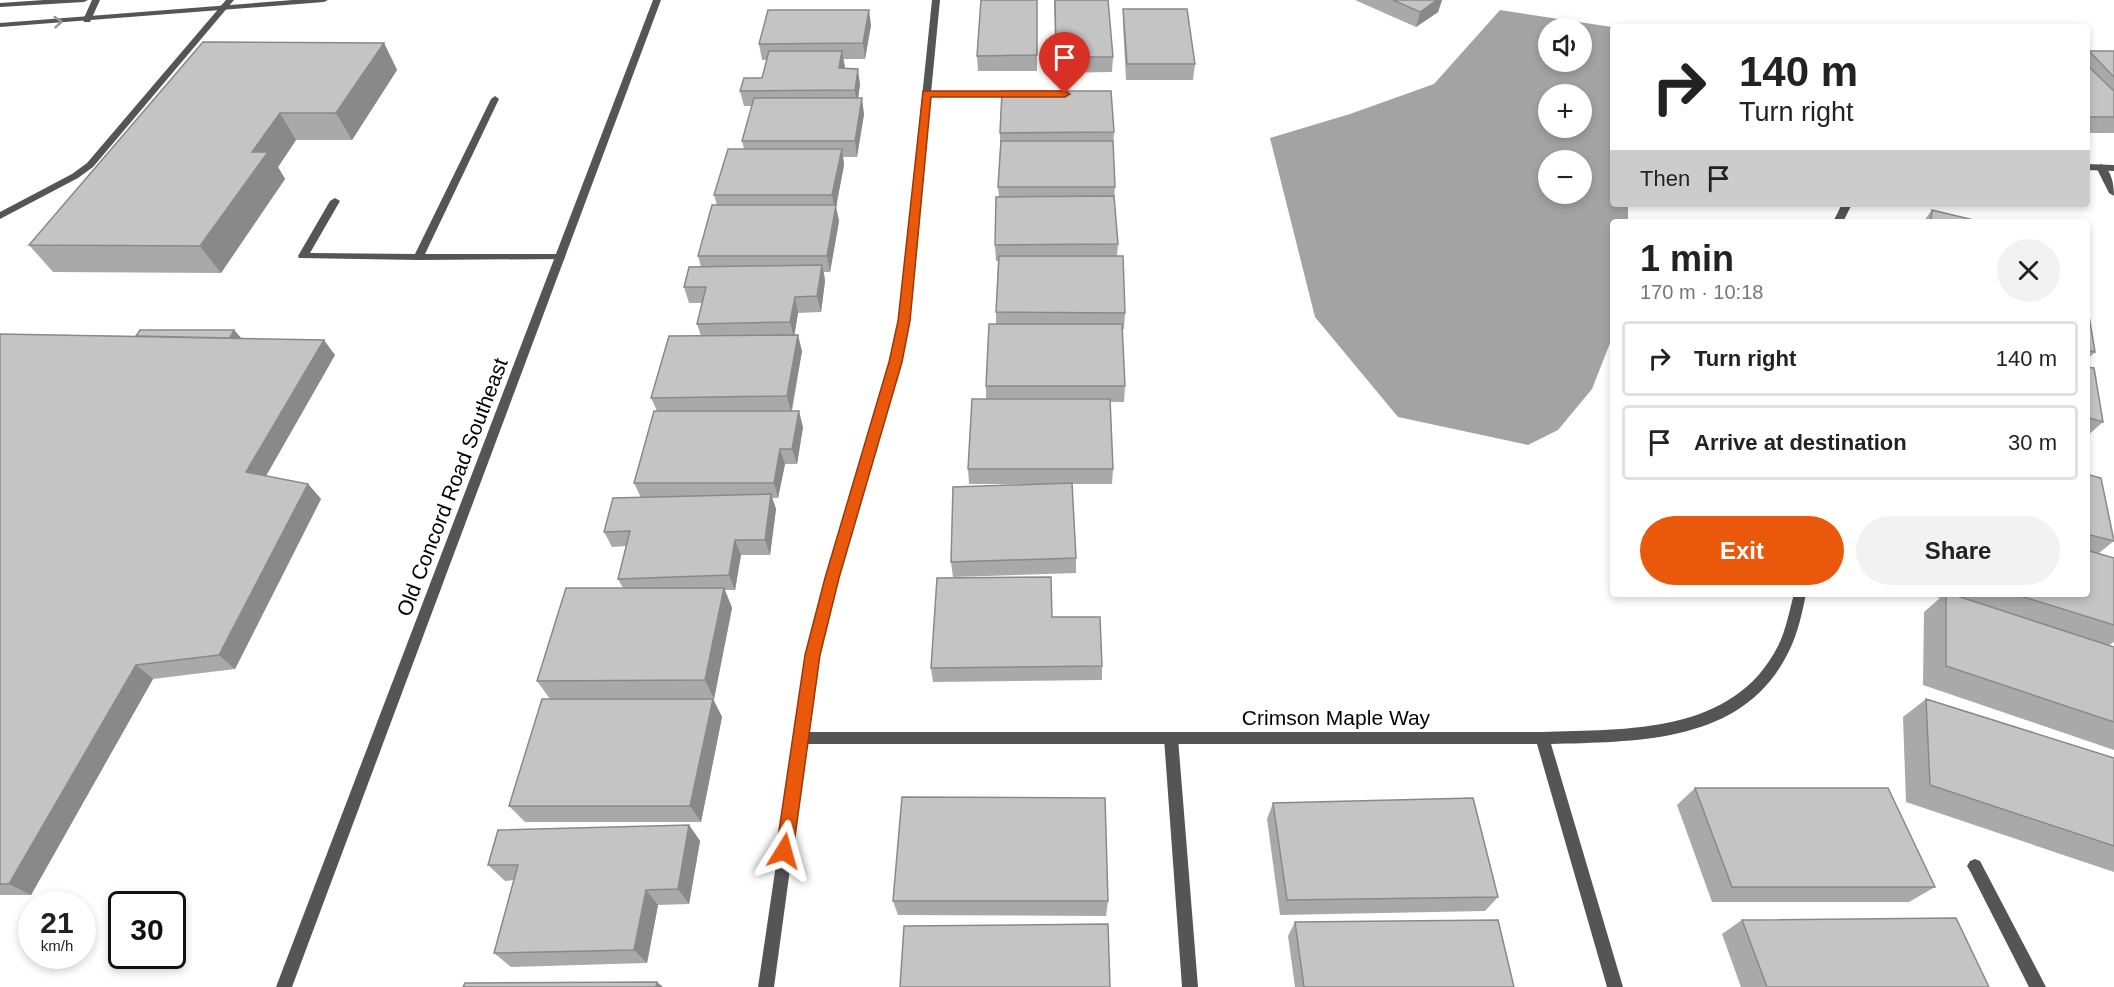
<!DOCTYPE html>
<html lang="en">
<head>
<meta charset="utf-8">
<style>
	:root { --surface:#fff; --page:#f2f2f2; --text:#222; --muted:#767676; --line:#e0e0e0; --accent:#ea580c }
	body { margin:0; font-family:Helvetica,sans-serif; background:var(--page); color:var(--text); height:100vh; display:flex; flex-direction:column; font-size:22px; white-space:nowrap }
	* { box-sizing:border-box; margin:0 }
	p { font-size:20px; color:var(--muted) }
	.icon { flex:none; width:33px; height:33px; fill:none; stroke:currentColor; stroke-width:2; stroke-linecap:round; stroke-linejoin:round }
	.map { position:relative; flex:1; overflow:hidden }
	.details { position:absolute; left:1610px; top:219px; width:480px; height:378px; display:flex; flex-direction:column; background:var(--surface); border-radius:6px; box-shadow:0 3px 9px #0003 }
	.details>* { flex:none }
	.top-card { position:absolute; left:1610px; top:24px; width:480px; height:183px; border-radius:6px; box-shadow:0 3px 9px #0003; background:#fff; color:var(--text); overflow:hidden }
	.tools { position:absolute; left:1538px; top:18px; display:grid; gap:12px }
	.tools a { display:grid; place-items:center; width:54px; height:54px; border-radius:50%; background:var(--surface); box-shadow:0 3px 9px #0003; font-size:30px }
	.speed { position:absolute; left:18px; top:891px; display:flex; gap:12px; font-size:30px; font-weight:700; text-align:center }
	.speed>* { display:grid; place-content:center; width:78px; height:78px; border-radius:50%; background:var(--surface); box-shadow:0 3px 9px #0003; line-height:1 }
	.speed small { font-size:15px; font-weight:400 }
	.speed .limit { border:3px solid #111; border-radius:9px; background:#fff; color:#111 }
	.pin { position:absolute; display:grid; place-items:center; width:51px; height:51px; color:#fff; margin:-62px -26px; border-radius:50% 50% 50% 0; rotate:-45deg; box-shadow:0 0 6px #0007 }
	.pin .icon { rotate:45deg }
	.me { position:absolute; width:66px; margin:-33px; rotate:8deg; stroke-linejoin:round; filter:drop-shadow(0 0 4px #0008) }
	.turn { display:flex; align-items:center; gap:21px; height:126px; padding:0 30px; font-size:27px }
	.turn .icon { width:78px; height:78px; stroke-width:2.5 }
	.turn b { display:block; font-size:42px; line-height:51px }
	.then { display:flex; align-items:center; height:57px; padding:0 30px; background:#0003; gap:12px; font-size:22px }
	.round { display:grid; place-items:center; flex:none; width:63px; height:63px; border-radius:32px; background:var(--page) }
	.head { display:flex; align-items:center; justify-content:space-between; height:102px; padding:0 30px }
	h1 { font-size:36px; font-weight:600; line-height:45px }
	.action { display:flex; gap:12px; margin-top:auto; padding:12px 30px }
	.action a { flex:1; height:69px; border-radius:36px; background:var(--accent); color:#fff; font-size:24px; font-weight:600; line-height:69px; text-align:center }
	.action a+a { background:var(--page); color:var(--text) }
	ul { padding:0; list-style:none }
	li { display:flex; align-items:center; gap:18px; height:75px; margin:0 12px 9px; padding:0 18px; border:3px solid var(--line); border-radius:6px }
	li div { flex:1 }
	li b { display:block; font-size:22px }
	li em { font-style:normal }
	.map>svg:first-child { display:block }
	.water { fill:#a3a3a3; fill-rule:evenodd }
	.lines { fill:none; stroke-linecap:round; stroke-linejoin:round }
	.service { fill:#555; fill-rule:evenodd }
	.minor { fill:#555; fill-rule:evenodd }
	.tertiary { fill:#555; fill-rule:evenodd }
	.wall { fill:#a9a9a9 }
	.shaded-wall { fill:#898989 }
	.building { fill:#c4c4c4; stroke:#898989; stroke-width:1.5 }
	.oneway { stroke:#999 }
	.route { fill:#ea580c; stroke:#983908; stroke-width:1.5 }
	.labels { text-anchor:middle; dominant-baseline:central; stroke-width:5; stroke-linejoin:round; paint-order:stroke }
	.street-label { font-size:21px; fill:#000; stroke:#fff }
</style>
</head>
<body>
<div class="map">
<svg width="2114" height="987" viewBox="0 0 2114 987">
	<rect width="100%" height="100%" fill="#fff"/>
	<path class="water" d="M 1500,10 L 1612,27 L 1612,204 L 1628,204 L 1628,222 L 1612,222 L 1612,338 L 1592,389 L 1558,430 L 1528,445 L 1398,417 L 1315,317 L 1270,138 L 1350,114 L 1434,84 ZM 1548,28 L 1581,28 L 1581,62 L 1548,62 ZM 1548,94 L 1581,94 L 1581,128 L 1548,128 ZM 1548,160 L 1581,160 L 1581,194 L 1548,194 Z"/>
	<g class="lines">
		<path class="service" d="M 92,0 L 100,0 L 90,22 L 84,22 L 83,20 Z
			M 226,0 L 234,0 L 93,167 L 78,178 L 0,219 L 0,212 L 72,174 L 87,163 Z
			M 1017,91 L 1021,94 L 1020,96 L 926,97 L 922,94 L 926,91 Z
			M 495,96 L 499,99 L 425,254 L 560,254 L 565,257 L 564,259 L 418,260 L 299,258 L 298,256 L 330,201 L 335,198 L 340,201 L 310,253 L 415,254 L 491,99 Z
			M 2101,164 C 2112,170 2114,185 2114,196 L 2109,193 L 2096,167 Z
			M 1171,732 L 1176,733 L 1178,738 L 1198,987 L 1182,987 L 1164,738 L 1166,733 Z
			M 1975,859 L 1980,861 L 2046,987 L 2029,987 L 1970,871 L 1967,866 L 1970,861 Z"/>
		<path class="minor" d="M 44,0 L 88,0 L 84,2 L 0,7 L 0,3 Z
			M 293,0 L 328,0 L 324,2 L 0,27 L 0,23 Z
			M 932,0 L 940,0 L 909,321 L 901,362 L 838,578 L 820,655 L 809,732 L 1542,732 C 1626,729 1733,735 1778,646 C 1786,630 1789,612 1794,594 L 1806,594 C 1802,613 1798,633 1789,651 C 1744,744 1639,741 1551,744 L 1623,987 L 1607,987 L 1537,744 L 807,744 L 774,987 L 758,987 L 794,742 L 792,738 L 795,733 C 803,680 811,628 826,576 C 850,491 881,408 899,321 Z
			M 2086,164 L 2114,165 L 2114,171 L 2086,170 Z
			M 1842,204 L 1852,204 L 1843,222 L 1833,222 Z"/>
		<path class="tertiary" d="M 653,0 L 661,0 L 292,987 L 276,987 Z"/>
	</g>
	<path class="wall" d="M 1037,0 L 1037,71 L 978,71 L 977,56 Z
		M 1054,0 L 1113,57 L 1112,72 L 1056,73 Z
		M 1355,0 L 1442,0 L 1438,12 L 1416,27 Z
		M 1123,9 L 1195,64 L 1193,80 L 1126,80 L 1123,24 Z
		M 871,25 L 865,59 L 843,59 L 844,69 L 860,84 L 858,98 L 864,114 L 857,157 L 843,157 L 844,165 L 836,207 L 839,221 L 830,272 L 824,272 L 825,281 L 821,312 L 798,313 L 794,335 L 802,351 L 792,411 L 803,427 L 797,464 L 785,464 L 778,498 L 772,498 L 776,509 L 770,555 L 741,555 L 735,590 L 725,590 L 732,608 L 714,699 L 713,699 L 722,717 L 701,822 L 525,822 L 509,806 L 550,699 L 537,681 L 623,588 L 618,579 L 626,546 L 612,547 L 604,532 L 641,498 L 634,483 L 657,411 L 651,398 L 701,336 L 697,324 L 702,303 L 689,303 L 684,287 L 701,267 L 698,256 L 717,205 L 714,195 L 744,149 L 742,141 L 752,106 L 744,106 L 740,91 L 762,78 L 767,60 L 762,60 L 759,44 Z
		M 384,43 L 397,70 L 352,140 L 296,140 L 278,167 L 285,179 L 221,273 L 53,272 L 29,245 Z
		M 2089,51 L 2114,51 L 2114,133 L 2086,133 L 2086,54 Z
		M 1114,132 L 1113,146 L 1115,187 L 1114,200 L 1118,244 L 1117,256 L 1125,313 L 1124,329 L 1122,329 L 1125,386 L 1124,402 L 1110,402 L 1113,469 L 1112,484 L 1072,484 L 1076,558 L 1076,573 L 953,577 L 951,562 L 1033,484 L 969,484 L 968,469 L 986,399 L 986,386 L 996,324 L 996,312 L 998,261 L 996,261 L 995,245 L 999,197 L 998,187 L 1000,147 L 1000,133 Z
		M 1932,210 L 1982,222 L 1923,222 Z
		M 2086,304 L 2095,352 L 2086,361 Z
		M 234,330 L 241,338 L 335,355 L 266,476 L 308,484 L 321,499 L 235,669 L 153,679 L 31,895 L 0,895 L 0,334 L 136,336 Z
		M 2086,367 L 2103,422 L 2086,437 Z
		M 2086,474 L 2114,541 L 2099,553 L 2114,558 L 2114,642 L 2109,645 L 2114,647 L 2114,750 L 1923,685 L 1924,612 L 1940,598 L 1926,594 L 2086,594 Z
		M 1052,617 L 1102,666 L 1102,680 L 933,682 L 931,668 Z
		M 1926,699 L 2114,758 L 2114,872 L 1906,802 L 1903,717 Z
		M 1695,788 L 1935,887 L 1909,902 L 1712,902 L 1677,805 Z
		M 1273,803 L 1498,897 L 1485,911 L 1280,915 L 1267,819 Z
		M 689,825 L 700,841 L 689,904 L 658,905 L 647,963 L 511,967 L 494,953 L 514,880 L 505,881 L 488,865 Z
		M 893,901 L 1108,901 L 1106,916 L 898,915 Z
		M 1742,920 L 1989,987 L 1741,987 L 1722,934 Z
		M 1295,922 L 1514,987 L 1295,987 L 1288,936 Z"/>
	<path class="shaded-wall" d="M 1437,0 L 1442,0 L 1438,12 L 1416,27 L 1420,12 Z
		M 869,10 L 871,25 L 865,59 L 863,43 Z
		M 384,43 L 397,70 L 352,140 L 336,113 Z
		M 842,51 L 845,67 L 841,84 L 839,68 Z
		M 858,69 L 860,84 L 857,106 L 855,90 Z
		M 862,98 L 864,114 L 857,157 L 855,141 Z
		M 280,113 L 296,140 L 278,167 L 285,179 L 221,273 L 200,246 L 252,152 Z
		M 842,149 L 844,165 L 836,207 L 839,221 L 830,272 L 827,256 L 835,209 L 832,195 Z
		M 822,265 L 825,281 L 821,312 L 817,296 Z
		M 795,297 L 798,313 L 794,338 L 790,322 Z
		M 234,330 L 241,338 L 227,343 Z
		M 798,335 L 802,351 L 791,412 L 787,396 Z
		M 324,340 L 335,355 L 259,488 L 246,472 Z
		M 799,411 L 803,427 L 797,464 L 792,449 Z
		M 780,449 L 785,464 L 778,498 L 774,483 Z
		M 308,484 L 321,499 L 235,669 L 219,655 Z
		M 771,494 L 776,509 L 770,555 L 765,540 Z
		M 735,540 L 741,555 L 735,590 L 729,575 Z
		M 724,588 L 732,608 L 714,699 L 705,680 Z
		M 136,665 L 153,679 L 31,895 L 9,884 Z
		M 713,699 L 722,717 L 701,822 L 690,806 Z
		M 689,825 L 700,841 L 689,904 L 678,889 Z
		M 646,890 L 658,905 L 647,963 L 634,950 Z
		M 657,982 L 663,987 L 656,987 Z"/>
	<path class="building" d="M 981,0 L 1037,0 L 1037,55 L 977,56 Z
		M 1055,0 L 1108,0 L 1113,57 L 1056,57 Z
		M 1393,0 L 1437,0 L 1420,12 Z
		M 1123,9 L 1187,9 L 1195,64 L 1127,64 Z
		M 768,10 L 869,10 L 863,43 L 759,44 Z
		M 203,42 L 384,43 L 336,113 L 280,113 L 252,152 L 268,152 L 200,246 L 29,245 Z
		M 769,51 L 842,51 L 839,68 L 858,69 L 855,90 L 740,91 L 744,78 L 762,78 Z
		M 2089,51 L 2114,51 L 2114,77 Z
		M 2086,64 L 2114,91 L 2114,117 L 2086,117 Z
		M 1002,91 L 1111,91 L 1114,132 L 1000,133 Z
		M 754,98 L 862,98 L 855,141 L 742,141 Z
		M 1001,141 L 1113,141 L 1115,187 L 998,187 Z
		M 728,149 L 842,149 L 832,195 L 714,195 Z
		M 1114,196 L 1118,244 L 995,245 L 996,197 Z
		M 712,205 L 836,205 L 827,256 L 698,256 Z
		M 1932,210 L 1982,222 L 1931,222 Z
		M 999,256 L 1123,256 L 1125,313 L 996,312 Z
		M 822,265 L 817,296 L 795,297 L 790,322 L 697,324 L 706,287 L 684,287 L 689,267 Z
		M 2086,304 L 2087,304 L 2095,352 L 2086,350 Z
		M 989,324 L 1122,324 L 1125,386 L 986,386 Z
		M 140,330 L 234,330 L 230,338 L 136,336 Z
		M 0,334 L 324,340 L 246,472 L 308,484 L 219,655 L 136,665 L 9,884 L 0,884 Z
		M 798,335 L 787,396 L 651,398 L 669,336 Z
		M 2086,367 L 2094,368 L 2103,422 L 2086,417 Z
		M 972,399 L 1110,399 L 1113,469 L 968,469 Z
		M 654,411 L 799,411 L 792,449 L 780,449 L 774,483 L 634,483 Z
		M 2086,474 L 2101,478 L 2114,541 L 2086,534 Z
		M 1072,483 L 1076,558 L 951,562 L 953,487 Z
		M 771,494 L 765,540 L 735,540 L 729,575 L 618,579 L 630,531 L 604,532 L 613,498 Z
		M 2086,550 L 2114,558 L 2114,625 L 2014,594 L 2086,594 Z
		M 1051,577 L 1052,617 L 1100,617 L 1102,666 L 931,668 L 937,578 Z
		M 566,588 L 724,588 L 705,680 L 537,681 Z
		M 1946,594 L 1951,594 L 2114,647 L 2114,722 L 1946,666 Z
		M 542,699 L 713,699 L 690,806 L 509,806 Z
		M 1926,699 L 2114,758 L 2114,846 L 1930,785 Z
		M 1695,788 L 1888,788 L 1935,887 L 1732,887 Z
		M 902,797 L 1105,798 L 1108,901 L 893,901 Z
		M 1473,798 L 1498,897 L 1287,900 L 1273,803 Z
		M 689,825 L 678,889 L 646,890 L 634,950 L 494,953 L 518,865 L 488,865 L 498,830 Z
		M 1956,918 L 1989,987 L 1767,987 L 1742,920 Z
		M 1498,920 L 1514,987 L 1304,987 L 1295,922 Z
		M 1108,924 L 1110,987 L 900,987 L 904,926 Z
		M 657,982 L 656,987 L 463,987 L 465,983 Z"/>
	<defs><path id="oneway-chevron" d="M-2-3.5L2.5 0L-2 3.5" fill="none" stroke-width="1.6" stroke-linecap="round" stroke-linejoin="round" transform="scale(1.5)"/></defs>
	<use class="oneway" href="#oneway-chevron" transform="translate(58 22) rotate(-4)"/>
	<path class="route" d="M 923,91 L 1065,91 L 1070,94 L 1065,97 L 931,97 L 910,321 L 902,362 L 839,578 L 820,655 L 793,851 L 790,857 L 784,860 L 778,857 L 776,851 L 805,655 L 825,578 L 889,362 L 898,321 Z"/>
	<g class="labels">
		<g class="street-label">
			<text transform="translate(452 487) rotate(-69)">Old Concord Road Southeast</text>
			<text x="1336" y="717">Crimson Maple Way</text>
		</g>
	</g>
</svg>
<div class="tools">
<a><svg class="icon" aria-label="sound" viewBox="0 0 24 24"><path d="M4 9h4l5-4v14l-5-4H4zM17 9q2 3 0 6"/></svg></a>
<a>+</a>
<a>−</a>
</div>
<div class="speed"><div>21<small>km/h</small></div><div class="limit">30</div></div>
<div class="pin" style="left:1065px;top:94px;background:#d93025"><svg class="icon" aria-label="arrive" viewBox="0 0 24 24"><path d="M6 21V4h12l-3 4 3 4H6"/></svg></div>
<svg class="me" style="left:784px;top:851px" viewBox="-20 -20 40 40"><path d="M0-17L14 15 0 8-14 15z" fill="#ea580c" stroke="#fff" stroke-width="4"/></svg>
<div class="top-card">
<div class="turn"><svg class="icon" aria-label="right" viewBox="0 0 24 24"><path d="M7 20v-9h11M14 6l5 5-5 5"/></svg><div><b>140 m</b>Turn right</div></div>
<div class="then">Then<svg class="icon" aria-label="arrive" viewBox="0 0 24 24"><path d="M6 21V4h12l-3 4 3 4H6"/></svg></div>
</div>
<section class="details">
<div class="head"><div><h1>1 min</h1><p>170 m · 10:18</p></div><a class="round"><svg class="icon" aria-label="close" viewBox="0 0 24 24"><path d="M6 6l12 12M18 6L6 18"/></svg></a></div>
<ul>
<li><svg class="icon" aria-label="right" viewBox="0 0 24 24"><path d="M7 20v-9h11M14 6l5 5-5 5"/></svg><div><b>Turn right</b></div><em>140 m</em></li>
<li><svg class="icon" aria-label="arrive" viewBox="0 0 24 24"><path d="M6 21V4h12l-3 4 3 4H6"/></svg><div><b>Arrive at destination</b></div><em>30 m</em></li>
</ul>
<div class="action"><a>Exit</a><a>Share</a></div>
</section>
</div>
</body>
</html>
